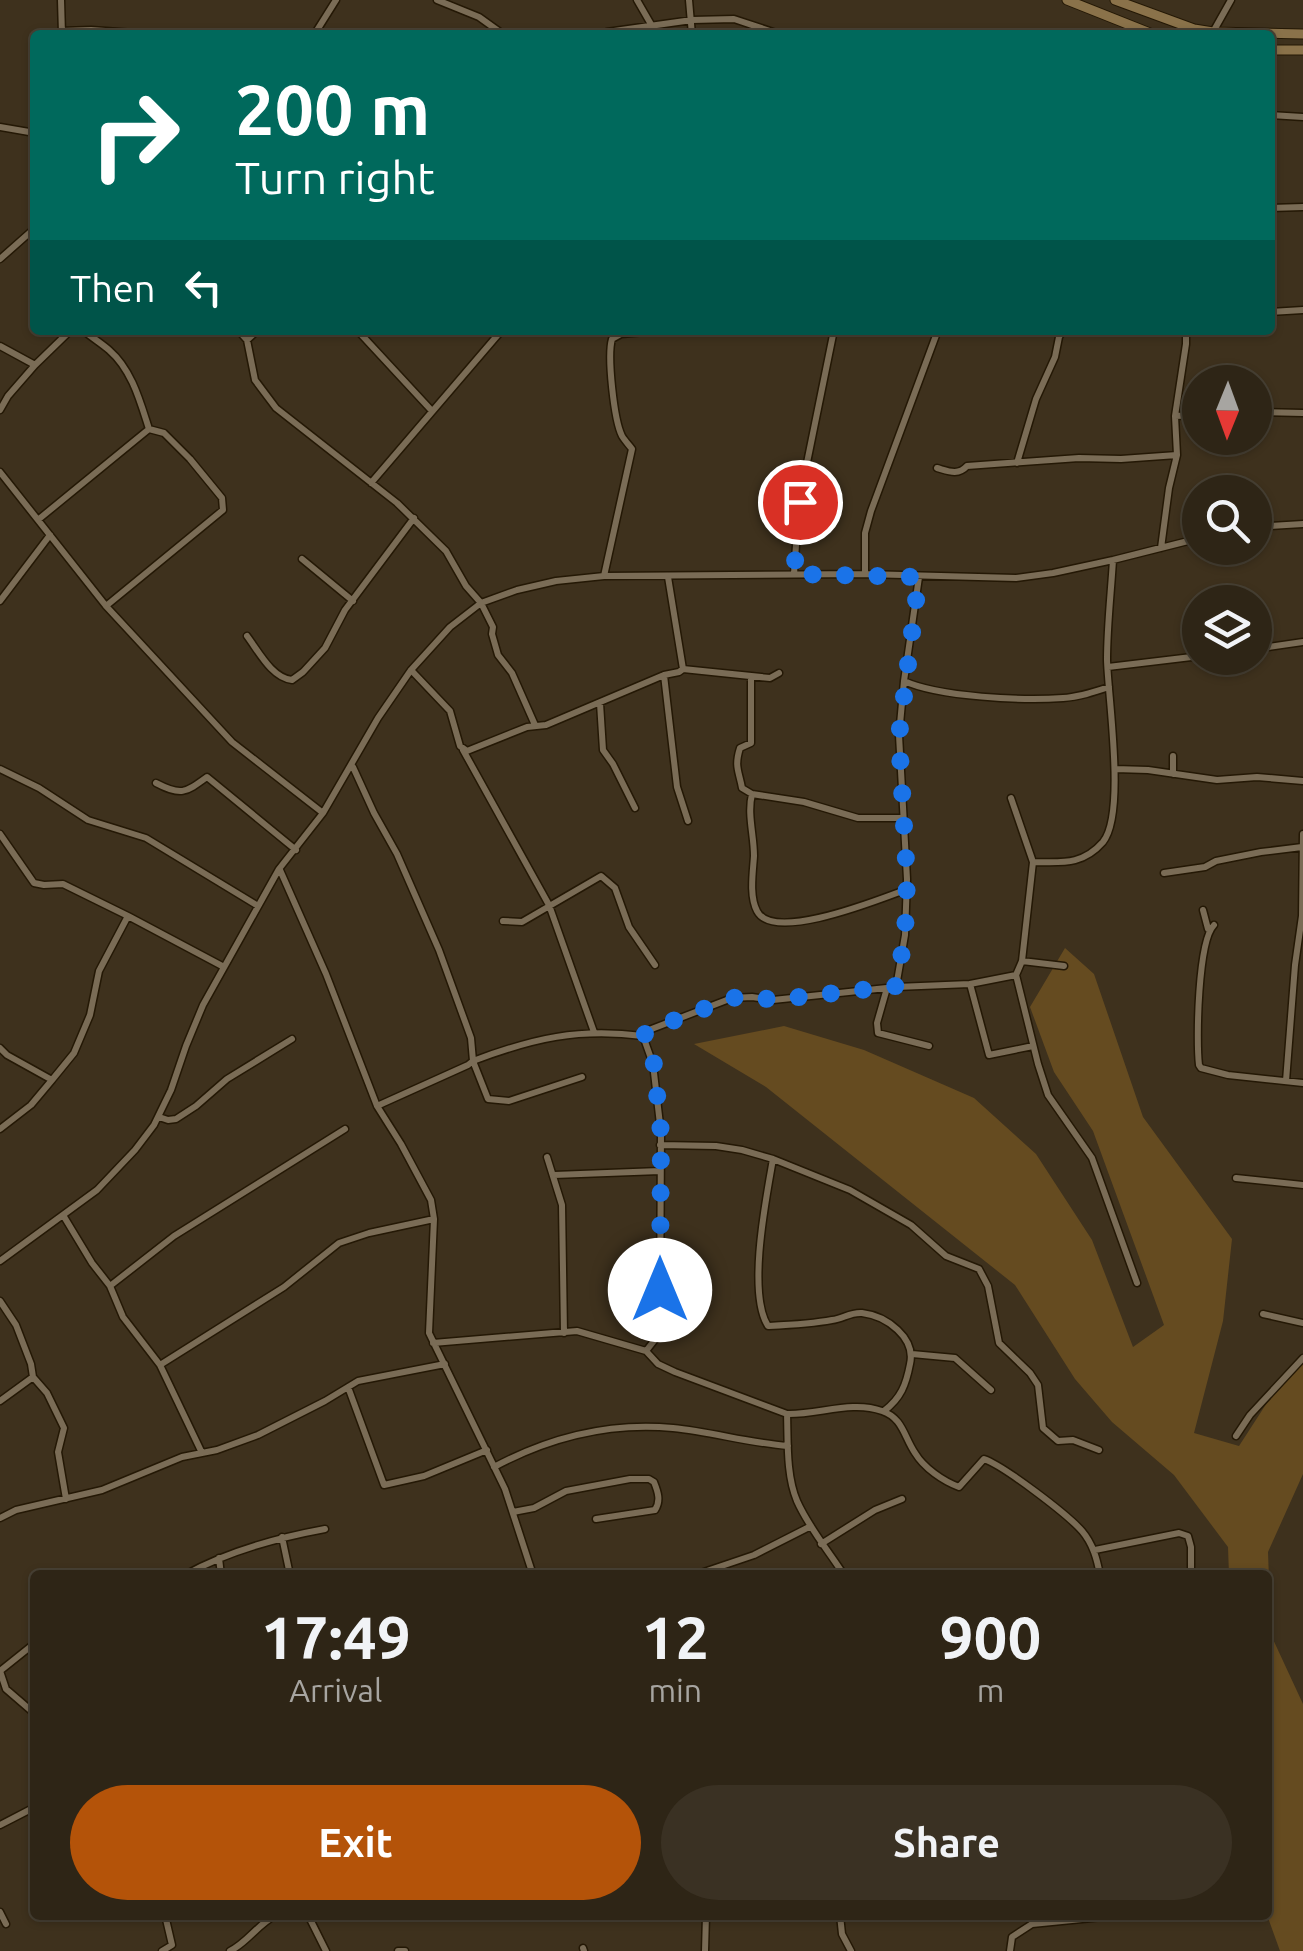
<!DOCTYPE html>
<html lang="en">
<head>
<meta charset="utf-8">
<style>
	:root { --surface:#2e2516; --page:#3a3123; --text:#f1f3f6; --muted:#a7a5a1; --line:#494235; --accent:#b45309 }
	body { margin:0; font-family:Ubuntu,sans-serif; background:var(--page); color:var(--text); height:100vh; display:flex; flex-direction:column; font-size:38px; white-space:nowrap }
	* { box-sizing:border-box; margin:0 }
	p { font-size:32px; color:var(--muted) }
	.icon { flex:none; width:55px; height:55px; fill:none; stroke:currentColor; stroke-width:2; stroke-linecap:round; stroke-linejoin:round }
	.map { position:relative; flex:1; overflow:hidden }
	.panel { position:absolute; left:30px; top:1570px; width:1242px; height:350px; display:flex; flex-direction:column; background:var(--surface); border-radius:10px; box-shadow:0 2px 8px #0004,0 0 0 2px var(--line) }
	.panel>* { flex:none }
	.hud { position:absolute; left:30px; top:30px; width:1245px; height:305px; border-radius:10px; box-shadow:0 2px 8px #0004,0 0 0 2px var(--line); background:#00695c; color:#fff; overflow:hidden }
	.needle { width:65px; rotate:181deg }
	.tools { position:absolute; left:1182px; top:365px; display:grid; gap:20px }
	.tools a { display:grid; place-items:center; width:90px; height:90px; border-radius:50%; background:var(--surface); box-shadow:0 2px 8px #0004,0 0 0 2px var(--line); font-size:50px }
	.pin { position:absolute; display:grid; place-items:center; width:85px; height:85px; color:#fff; margin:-42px; border:5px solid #fff; border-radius:50%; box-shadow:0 2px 10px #0007 }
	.me { position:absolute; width:110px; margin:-55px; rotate:0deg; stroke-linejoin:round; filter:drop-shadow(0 0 8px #0008) }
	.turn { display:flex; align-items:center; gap:35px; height:210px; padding:0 40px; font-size:45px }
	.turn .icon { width:130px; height:130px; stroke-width:2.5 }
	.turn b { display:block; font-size:70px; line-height:85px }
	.then { display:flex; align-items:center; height:95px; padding:0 40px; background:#0003; gap:20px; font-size:38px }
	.eta { display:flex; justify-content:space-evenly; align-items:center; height:170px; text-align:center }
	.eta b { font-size:60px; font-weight:700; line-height:70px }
	.primary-button { display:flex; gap:20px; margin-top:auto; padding:20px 40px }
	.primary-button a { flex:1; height:115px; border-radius:60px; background:var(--accent); color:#fff; font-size:40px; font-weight:700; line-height:115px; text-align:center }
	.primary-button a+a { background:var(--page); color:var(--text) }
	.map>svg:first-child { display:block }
	.green { fill:#654b20 }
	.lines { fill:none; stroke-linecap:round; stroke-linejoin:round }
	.street-casing { stroke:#241805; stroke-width:9 }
	.secondary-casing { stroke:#241805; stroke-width:11 }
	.street { stroke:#7a6c56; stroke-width:6 }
	.secondary { stroke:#8a724a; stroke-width:9 }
	.route { stroke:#1a73e8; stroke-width:18; stroke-dasharray:0 32.4 }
</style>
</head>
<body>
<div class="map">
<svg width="1303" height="1951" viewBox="0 0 1303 1951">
	<rect width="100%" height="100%" fill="#3e311d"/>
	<path class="green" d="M 1065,948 L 1094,974 L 1143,1117 L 1232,1239 L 1223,1321 L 1194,1433 L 1239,1446 L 1292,1364 L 1303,1358 L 1303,1474 L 1268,1552 L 1271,1635 L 1303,1704 L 1303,1951 L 1280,1951 L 1267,1915 L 1268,1575 L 1229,1575 L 1228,1547 L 1174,1475 L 1112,1422 L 1075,1379 L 1015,1285 L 766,1087 L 694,1044 L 784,1026 L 864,1050 L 974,1098 L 1036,1154 L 1092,1240 L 1133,1347 L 1164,1325 L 1093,1131 L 1054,1072 L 1030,1007 Z"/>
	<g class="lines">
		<defs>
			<path id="street" d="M 61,0 L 62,34
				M 437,0 L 479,17 L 504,35
				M 637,0 L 652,26
				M 689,0 L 692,35
				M 61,31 L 91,30 L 163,35
				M 1213,32 L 1231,0
				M 314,35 L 336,0
				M 603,35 L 607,32 L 692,20 L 734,19 L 782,35
				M 1270,115 L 1303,117
				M 0,127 L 35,133
				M 1270,208 L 1303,207
				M 0,259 L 35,228
				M 1270,312 L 1303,310
				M 83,330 C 91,337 101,343 109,350 C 132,370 140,401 149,429
				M 238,330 L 247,340 L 255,380 L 276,408 L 397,503 L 446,551 L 466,586 L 481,603 L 493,627 L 492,634 L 498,655 L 512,673 L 535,725
				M 357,330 L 432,411
				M 247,340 L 258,330
				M 0,346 L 35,365
				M 0,410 L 8,396 L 35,365 L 71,330
				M 1255,412 L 1303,413
				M 1175,416 L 1200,415
				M 1017,463 L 1036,399 L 1055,357 L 1059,337 L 1063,330
				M 937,468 C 948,471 958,476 967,466 L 1079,458 L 1121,459 L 1177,455
				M 0,472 L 106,606 L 232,742 L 323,813
				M 371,483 L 502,330
				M 39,519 L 149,429 L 164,433 L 190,459 L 222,498 L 223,510 L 106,606
				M 1255,527 L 1303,524
				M 1161,548 L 1169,488 L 1177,455 L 1175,416 L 1186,344 L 1186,330
				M 302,559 L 353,601
				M 794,574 L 799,502 L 834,330
				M 865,574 L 865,533 L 871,511 L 938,330
				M 604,576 L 632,449 C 629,445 625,441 622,436 C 614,420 607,356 612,339 L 621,334 L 668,330
				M 668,577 L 683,669
				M 0,601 L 50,535
				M 247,636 C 259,652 272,678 292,680 L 303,672 L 325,648 L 345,610 L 414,518
				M 1255,649 L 1303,642
				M 1108,667 L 1200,656
				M 411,670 L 450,711 L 460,746 L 467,751 L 527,727 L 546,725 L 664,675 L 679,672 L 683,669 L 770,678 L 779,673
				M 664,675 L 677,787 L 688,821
				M 751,676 L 751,743 L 740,748 C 734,767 739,771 742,788 L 752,794 L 804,802 L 858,818 L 903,818
				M 904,681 L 919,577
				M 600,703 L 603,750 L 613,764 L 635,808
				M 463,750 L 549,905 L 594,1032
				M 353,767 L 374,813 L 397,854 L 439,950 L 471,1038 L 473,1061 L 488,1099 L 509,1101 L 582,1077
				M 0,769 L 39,788 L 88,820 L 146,838 L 258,906
				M 1115,769 L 1148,770 L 1217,780 L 1257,777 L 1303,781
				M 1173,774 L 1173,756
				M 156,783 C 181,796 185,793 207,777 L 296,850
				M 752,794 C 747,814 754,835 754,856 C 753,872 749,896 757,911 C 773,943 880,899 905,890
				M 1011,798 L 1033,862 L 1022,961 L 1016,975 L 1038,1064 L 1048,1095 L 1092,1158 L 1137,1283
				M 0,834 L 34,883 L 44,885 L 63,884 L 128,916
				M 1033,862 C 1061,862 1082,866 1103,842 C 1126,814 1108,698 1107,660 C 1107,627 1111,593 1113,560
				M 280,870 L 326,974 L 377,1106 L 401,1144 L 431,1200 L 434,1219 L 429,1333 L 505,1489 L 533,1575
				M 1164,873 L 1205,867 L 1216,861 L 1261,852 L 1302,847
				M 1203,910 L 1208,929
				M 503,921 L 522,922 L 601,876 L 615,888 L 629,927 L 655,965
				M 1214,925 C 1198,941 1196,1040 1199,1065 L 1201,1068 L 1228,1075 L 1303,1083
				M 1022,961 L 1064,966
				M 970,984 L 989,1055 L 1033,1046
				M 896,987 L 905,935 L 907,879 L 899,735 L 904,681 C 939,697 1023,701 1063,698 C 1079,697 1094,692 1109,687
				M 887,988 L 877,1023 L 878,1033 L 929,1046
				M 0,1048 L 7,1055 L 52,1080 L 74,1053 L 90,1015 L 99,971 L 128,916 L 224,967
				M 1286,1081 L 1295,965 L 1302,916 L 1303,834
				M 377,1106 L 468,1065 L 473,1061 C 534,1038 578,1028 643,1036
				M 159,1117 L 168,1120 L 176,1119 L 196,1106 L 227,1079 L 292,1039
				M 0,1129 L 31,1105 L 52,1080
				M 660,1145 L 716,1146 L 742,1150 L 773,1159 L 850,1190 L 911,1225 L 946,1256 L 979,1269 L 988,1286 L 999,1343 L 1030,1373 L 1038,1385 L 1043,1428 L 1058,1441 L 1073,1440 L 1099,1450
				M 547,1157 L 562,1205 L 564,1333
				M 773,1159 C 766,1199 747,1293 768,1326 C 789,1325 811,1324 832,1320 C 843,1319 850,1312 862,1313 C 887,1316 916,1338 910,1364 C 906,1385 901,1398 884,1411
				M 554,1175 L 660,1171
				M 1236,1178 L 1303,1185
				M 63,1215 L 92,1263 L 110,1286 L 123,1317 L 160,1365 L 202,1453
				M 0,1261 L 97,1190 L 135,1150 L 154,1125 L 171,1090 L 186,1046 L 203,1005 L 279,869 L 323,813 L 378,718 L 411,670 L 450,627 L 481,603 L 517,590 L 556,581 L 604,576 L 865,574 L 1016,578 L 1053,573 L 1113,560 L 1200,538
				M 110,1286 L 174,1236 L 345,1129
				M 0,1301 L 16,1325 L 31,1364 L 33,1377 L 47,1393 L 64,1428 L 58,1452 L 66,1499
				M 1263,1314 L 1303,1323
				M 433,1343 L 577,1331 L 646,1351 L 658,1364 L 675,1372 L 787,1414 C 818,1415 852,1400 882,1411 C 903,1418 904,1437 915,1453 C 924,1468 943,1481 959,1487 L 984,1459 C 1004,1466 1067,1514 1082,1531 C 1093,1544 1097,1559 1100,1575
				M 646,1351 L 657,1337 L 660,1316 L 661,1133 L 653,1064 L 643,1036 L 649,1030 L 732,998 L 752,997 L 773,1000 L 896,987 L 970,984 L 1016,975
				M 912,1354 L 955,1358 L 991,1390
				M 160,1365 L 284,1287 L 339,1243 L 369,1233 L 434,1219
				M 348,1387 L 384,1485 L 424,1476 L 487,1450
				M 0,1401 L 33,1377
				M 787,1414 C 788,1441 786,1475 797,1501 C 809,1528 828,1550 844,1575
				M 1236,1436 L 1250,1415 L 1303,1358
				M 494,1467 C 550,1437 608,1422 673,1428 C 712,1432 749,1443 788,1446
				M 513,1512 L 534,1508 L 566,1491 L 630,1479 L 649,1479 L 654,1482 C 658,1492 661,1501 655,1510 L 596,1519
				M 0,1518 L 16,1510 L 102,1490 L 182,1457 L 217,1450 L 258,1435 L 325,1401 L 358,1381 L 445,1364
				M 282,1537 L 290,1575
				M 821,1544 L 875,1510 L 902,1499
				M 1095,1550 L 1179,1533 L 1188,1536 L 1191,1547 L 1191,1575
				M 219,1558 L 221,1575
				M 185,1575 C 228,1551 276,1538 325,1529
				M 695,1575 L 754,1555 L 811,1526
				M 0,1671 L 6,1689 L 35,1714
				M 0,1671 L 35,1643
				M 0,1825 L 35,1807
				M 0,1912 L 6,1924
				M 308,1915 L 326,1951
				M 840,1915 L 842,1934 L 851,1951
				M 583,1948 L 584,1951
				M 162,1951 L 172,1945 L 165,1915
				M 230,1951 C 248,1942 258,1924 276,1915
				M 398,1951 L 405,1951
				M 705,1951 L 706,1915
				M 1010,1951 L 1012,1937 L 1032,1924 L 1122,1915"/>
			<path id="secondary" d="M 1067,0 L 1155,35
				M 1115,0 L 1194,29 L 1213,32 L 1303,34
				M 1270,50 L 1303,50"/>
		</defs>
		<use href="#street" class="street-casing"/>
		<use href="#secondary" class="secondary-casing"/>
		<use href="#street" class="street"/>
		<use href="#secondary" class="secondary"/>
	</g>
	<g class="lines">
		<path class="route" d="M 660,1290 L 661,1133 L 654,1064 L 643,1036 L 649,1030 L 732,998 L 752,996 L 773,1000 L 896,986 L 905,935 L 907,879 L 899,736 L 919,577 L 794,574 L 800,502"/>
	</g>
</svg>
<div class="tools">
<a><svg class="needle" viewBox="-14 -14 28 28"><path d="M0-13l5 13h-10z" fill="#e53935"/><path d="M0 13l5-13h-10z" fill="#a7a5a1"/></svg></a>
<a><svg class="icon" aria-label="search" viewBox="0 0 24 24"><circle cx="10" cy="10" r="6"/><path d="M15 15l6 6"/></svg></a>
<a><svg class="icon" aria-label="layers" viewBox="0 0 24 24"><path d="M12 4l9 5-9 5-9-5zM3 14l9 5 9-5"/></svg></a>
</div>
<div class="pin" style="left:800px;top:502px;background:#d93025"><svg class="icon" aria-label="arrive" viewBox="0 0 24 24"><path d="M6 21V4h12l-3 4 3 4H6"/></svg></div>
<svg class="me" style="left:660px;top:1290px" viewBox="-20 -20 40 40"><circle r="19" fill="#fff"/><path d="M0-13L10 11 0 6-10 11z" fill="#1a73e8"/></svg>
<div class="hud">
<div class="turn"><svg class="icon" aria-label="right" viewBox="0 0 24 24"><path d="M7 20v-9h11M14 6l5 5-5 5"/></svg><div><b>200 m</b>Turn right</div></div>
<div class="then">Then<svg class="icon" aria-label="left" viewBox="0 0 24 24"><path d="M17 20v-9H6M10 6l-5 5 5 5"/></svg></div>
</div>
<section class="panel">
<div class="eta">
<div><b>17:49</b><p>Arrival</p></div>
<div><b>12</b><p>min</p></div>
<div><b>900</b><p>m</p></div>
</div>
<div class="primary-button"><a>Exit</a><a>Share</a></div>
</section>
</div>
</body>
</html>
